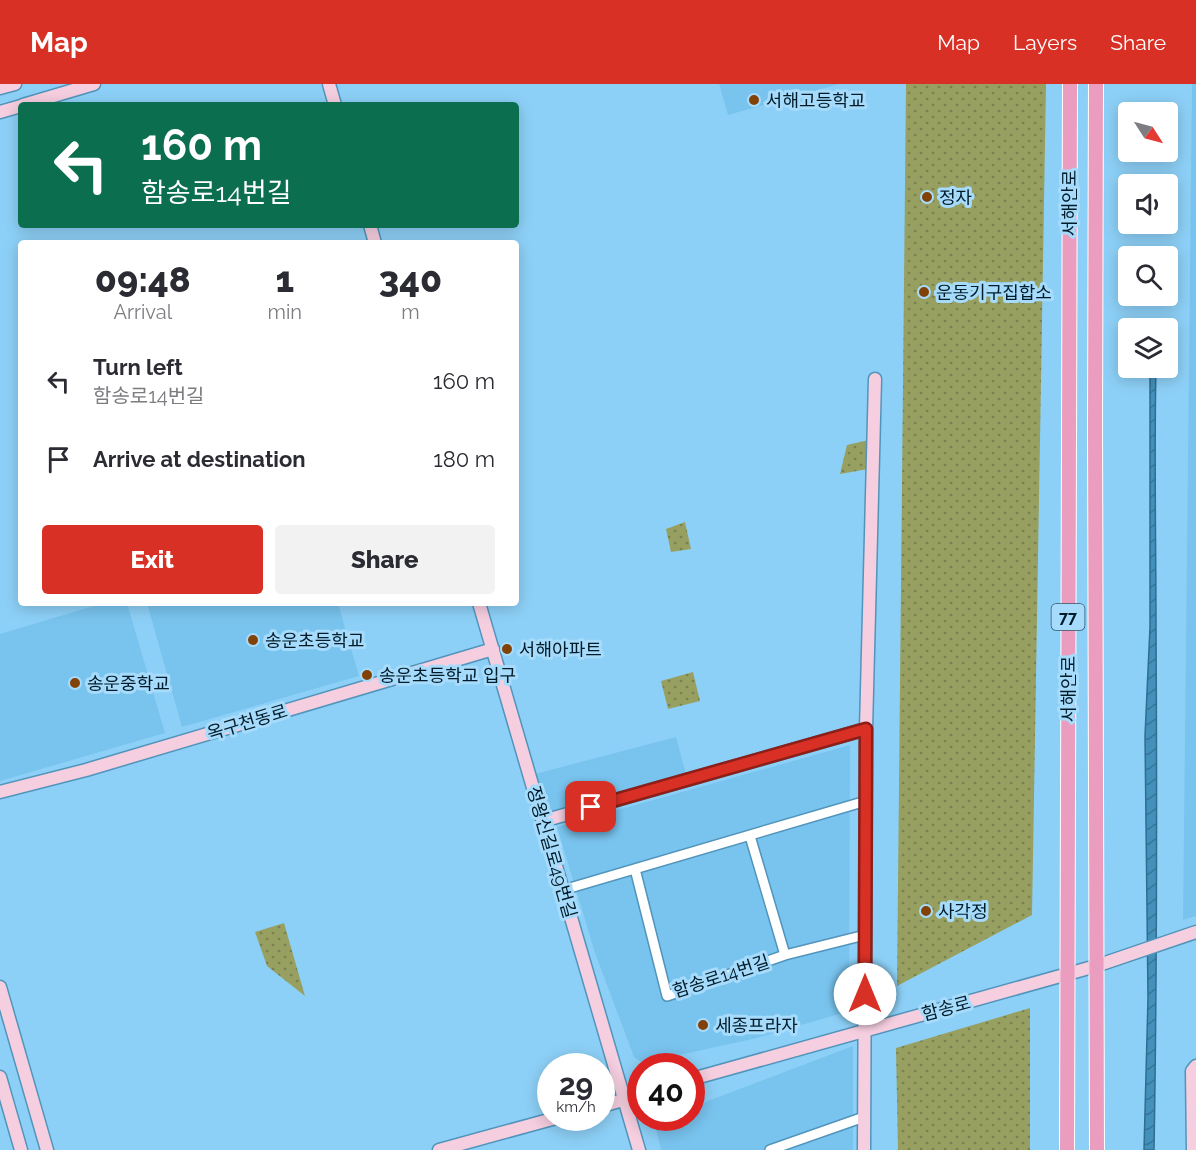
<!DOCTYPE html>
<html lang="en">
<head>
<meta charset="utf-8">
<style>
	:root { --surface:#fff; --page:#f2f2f3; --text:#2b2b33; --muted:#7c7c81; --accent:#d93025 }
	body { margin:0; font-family:Raleway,"Noto Sans KR",sans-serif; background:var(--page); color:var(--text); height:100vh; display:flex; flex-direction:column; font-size:22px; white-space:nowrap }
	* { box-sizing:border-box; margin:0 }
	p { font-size:20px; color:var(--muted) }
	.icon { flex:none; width:33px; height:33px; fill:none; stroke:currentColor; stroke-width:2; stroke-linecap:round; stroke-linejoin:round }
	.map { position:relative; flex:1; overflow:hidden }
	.drawer { position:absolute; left:18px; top:156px; width:501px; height:366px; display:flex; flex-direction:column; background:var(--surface); border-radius:6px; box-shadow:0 3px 15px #0003 }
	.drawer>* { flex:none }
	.banner { position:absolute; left:18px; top:18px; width:501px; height:126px; border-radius:6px; box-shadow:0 3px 15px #0003; background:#0b6e4f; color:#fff; overflow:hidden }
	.needle { width:39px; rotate:126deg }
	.tools { position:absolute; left:1118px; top:18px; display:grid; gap:12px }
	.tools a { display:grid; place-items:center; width:60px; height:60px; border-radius:6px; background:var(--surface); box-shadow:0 3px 15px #0003; font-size:30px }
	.speed { position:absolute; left:537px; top:969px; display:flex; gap:12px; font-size:30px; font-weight:700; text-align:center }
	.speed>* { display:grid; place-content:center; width:78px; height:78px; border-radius:50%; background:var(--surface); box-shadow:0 3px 15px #0003; line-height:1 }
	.speed small { font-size:15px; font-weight:400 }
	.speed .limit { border:9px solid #d22; background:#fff; color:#111 }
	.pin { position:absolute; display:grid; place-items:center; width:51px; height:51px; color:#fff; margin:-26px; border-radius:12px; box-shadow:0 3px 9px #0006 }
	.me { position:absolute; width:66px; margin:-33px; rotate:0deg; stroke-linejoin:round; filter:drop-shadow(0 0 4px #0008) }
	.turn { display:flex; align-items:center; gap:21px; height:126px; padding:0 24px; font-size:27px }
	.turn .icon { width:78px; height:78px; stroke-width:2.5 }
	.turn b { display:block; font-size:42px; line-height:51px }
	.eta { display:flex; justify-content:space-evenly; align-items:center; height:102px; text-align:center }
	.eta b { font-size:36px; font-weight:800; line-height:42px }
	.primary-button { display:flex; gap:12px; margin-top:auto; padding:12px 24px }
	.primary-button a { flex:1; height:69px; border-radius:6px; background:var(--accent); color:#fff; font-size:24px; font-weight:800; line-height:69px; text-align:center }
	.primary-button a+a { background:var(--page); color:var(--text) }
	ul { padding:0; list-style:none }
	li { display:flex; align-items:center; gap:18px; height:78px; padding:0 24px }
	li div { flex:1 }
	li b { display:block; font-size:22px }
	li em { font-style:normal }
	header { display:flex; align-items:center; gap:36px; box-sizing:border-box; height:84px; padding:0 30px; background:var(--accent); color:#fff }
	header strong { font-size:28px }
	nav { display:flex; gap:33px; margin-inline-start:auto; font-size:21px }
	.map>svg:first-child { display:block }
	.built { fill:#79c4ef }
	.park { fill:url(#park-dots) }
	.water { fill:url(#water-waves); stroke:#2f6e8f; stroke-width:1.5 }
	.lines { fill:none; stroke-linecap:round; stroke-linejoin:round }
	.street-casing { stroke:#5294ba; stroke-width:12 }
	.secondary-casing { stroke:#5294ba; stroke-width:15 }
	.primary-casing { stroke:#fff; stroke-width:16 }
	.street { stroke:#fff; stroke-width:9 }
	.secondary { stroke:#f5cedf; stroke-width:12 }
	.primary { stroke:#eb9dbf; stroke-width:14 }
	.route-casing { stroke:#8d1f18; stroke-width:15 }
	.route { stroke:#d93025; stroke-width:10 }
	.poi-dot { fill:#824207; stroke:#a6dbfb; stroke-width:2 }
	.labels { text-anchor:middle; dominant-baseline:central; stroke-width:6; stroke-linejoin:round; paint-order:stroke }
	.shield { fill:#a6dbfb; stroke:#325568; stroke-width:1.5 }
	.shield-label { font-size:16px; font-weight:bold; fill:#001b29 }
	.poi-label { font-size:18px; fill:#001b29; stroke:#a6dbfb; text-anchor:start }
	.street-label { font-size:18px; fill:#001b29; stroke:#a6dbfb }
</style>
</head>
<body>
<header>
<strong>Map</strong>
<nav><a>Map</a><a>Layers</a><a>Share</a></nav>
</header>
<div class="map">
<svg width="1196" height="1066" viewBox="0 0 1196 1066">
	<defs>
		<pattern id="park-dots" width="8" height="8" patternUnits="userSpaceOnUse" patternTransform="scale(1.5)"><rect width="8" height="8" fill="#97a060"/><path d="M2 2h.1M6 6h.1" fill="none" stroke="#79824f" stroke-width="1.8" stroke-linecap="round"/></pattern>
		<pattern id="water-waves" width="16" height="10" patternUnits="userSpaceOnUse" patternTransform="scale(1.5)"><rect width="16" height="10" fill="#4391bb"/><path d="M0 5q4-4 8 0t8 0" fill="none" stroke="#367698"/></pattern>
	</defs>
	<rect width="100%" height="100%" fill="#8dd0f7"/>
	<path class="built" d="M 719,0 L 839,0 L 728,31 Z
		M 1192,0 L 1196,0 L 1196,832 L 1183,836 Z
		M 104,519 L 127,519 L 165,649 L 0,697 L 0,550 Z
		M 147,519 L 338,519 L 359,592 L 182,643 Z
		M 676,653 L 686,690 L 549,730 L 535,690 Z
		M 850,661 L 849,927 L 757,954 L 643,979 L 634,973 L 595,869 L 557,743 Z
		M 853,962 L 853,1066 L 661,1066 L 654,1037 L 663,1034 L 692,1034 L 692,1023 Z"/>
	<path class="park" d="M 906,0 L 1046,0 L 1032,831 L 897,902 Z
		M 869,356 L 868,385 L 840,390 L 847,361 Z
		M 685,438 L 691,465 L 671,468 L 666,445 Z
		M 693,588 L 700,617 L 668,625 L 661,597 Z
		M 284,839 L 305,912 L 267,882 L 255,848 Z
		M 1030,924 L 1030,1066 L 898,1066 L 896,964 Z"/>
	<path class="water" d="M 1150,284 L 1156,284 C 1154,370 1156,456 1156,543 C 1157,717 1157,892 1154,1066 L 1144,1066 L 1148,914 L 1145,652 L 1150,543 Z"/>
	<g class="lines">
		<defs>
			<path id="street" d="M 750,752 L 785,871
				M 635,785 L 667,912 L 785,871 L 865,851
				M 563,806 L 866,717
				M 770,1066 L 864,1033"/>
			<path id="secondary" d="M 329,0 L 335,21
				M 0,4 L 15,0
				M 23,21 L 94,0
				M 0,28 L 21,22
				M 370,141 L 375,159
				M 479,519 L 639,1066
				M 866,645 L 875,295
				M 0,708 L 86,686 L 493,565
				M 543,737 L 866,645 L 864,1066
				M 0,903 L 47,1066
				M 0,993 L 21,1066
				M 692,995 L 1096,882 L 1196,848
				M 602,1022 L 640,1011
				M 439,1066 L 556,1034
				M 1193,1066 L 1192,987 L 1196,982"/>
			<path id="primary" d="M 1096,0 L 1095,340 L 1097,1066
				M 1067,1066 L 1070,0"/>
		</defs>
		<use href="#street" class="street-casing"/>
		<use href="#secondary" class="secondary-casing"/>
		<use href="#primary" class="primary-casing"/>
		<use href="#street" class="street"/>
		<use href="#secondary" class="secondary"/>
		<use href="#primary" class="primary"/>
	</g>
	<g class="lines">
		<defs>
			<path id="route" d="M 591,723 L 866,645 L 865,910"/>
		</defs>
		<use href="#route" class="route-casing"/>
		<use href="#route" class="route"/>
	</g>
	<g class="poi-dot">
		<circle cx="754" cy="16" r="6"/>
		<circle cx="927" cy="113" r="6"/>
		<circle cx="924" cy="208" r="6"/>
		<circle cx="253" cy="556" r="6"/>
		<circle cx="507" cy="565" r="6"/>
		<circle cx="367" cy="591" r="6"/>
		<circle cx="75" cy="599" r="6"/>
		<circle cx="926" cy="827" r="6"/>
		<circle cx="703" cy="941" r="6"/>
	</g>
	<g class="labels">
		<rect class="shield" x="1051.5" y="520" width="33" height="26" rx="4.5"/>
		<g class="shield-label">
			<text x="1068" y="533">77</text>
		</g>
		<g class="poi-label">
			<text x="766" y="16">서해고등학교</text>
			<text x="939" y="113">정자</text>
			<text x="936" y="208">운동기구집합소</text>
			<text x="265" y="556">송운초등학교</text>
			<text x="519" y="565">서해아파트</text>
			<text x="379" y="591">송운초등학교 입구</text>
			<text x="87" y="599">송운중학교</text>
			<text x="938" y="827">사각정</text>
			<text x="715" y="941">세종프라자</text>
		</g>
		<g class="street-label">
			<text transform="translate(1069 119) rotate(-90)">서해안로</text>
			<text transform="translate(1068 605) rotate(-90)">서해안로</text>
			<text transform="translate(247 638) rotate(-17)">옥구천동로</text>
			<text transform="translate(552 768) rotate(74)">정왕신길로49번길</text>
			<text transform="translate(721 892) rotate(-18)">함송로14번길</text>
			<text transform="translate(946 924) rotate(-15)">함송로</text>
		</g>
	</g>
</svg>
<div class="tools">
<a><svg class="needle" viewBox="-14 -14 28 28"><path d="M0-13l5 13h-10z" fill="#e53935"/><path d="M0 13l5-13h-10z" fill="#7c7c81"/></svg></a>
<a><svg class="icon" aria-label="sound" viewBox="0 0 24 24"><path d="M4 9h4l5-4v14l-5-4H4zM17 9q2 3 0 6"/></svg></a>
<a><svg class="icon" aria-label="search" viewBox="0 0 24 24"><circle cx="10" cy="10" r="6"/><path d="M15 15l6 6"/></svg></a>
<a><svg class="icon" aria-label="layers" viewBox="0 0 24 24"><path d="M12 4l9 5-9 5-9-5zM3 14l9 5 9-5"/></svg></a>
</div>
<div class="speed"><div>29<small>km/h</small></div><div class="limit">40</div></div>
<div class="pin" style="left:591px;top:723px;background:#d93025"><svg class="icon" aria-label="arrive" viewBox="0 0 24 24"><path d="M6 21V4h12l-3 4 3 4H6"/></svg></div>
<svg class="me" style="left:865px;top:910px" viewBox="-20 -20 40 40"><circle r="19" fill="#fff"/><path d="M0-13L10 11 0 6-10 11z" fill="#d93025"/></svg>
<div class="banner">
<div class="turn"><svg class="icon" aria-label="left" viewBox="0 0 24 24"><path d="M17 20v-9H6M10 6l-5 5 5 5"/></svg><div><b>160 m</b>함송로14번길</div></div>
</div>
<section class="drawer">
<div class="eta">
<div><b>09:48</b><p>Arrival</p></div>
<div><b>1</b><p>min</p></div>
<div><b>340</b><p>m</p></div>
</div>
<ul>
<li><svg class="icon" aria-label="left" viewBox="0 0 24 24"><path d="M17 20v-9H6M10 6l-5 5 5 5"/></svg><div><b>Turn left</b><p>함송로14번길</p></div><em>160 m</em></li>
<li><svg class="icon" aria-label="arrive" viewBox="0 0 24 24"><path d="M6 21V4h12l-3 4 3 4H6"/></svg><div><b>Arrive at destination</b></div><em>180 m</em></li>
</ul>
<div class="primary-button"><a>Exit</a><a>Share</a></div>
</section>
</div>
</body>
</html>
